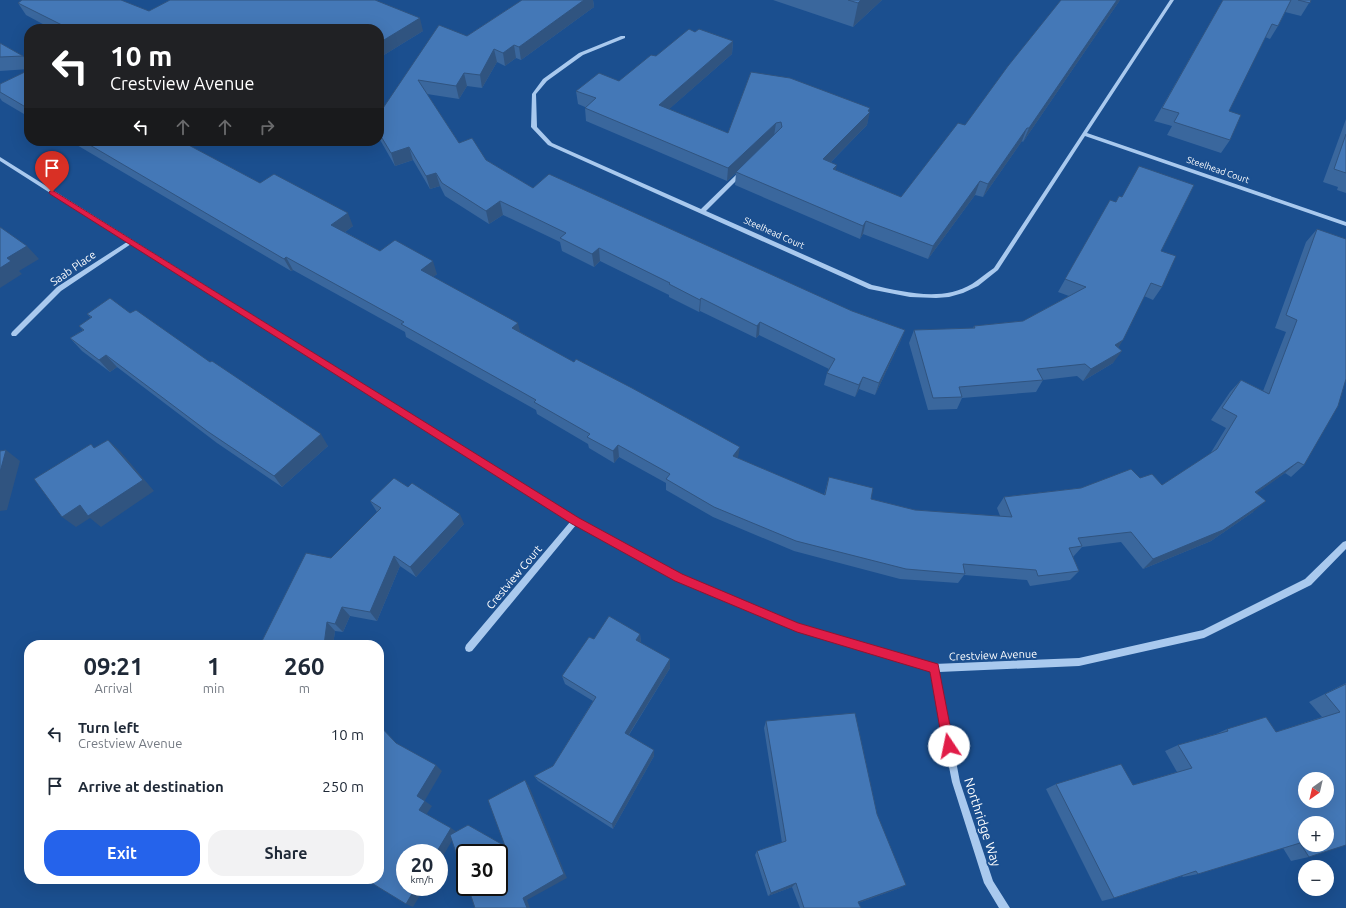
<!DOCTYPE html>
<html lang="en">
<head>
<meta charset="utf-8">
<style>
	:root { --surface:#fff; --page:#f2f2f3; --text:#1f2937; --muted:#747a83; --accent:#2563eb }
	body { margin:0; font-family:Ubuntu,sans-serif; background:var(--page); color:var(--text); height:100vh; display:flex; flex-direction:column; font-size:15px; white-space:nowrap }
	* { box-sizing:border-box; margin:0 }
	p { font-size:13px; color:var(--muted) }
	.icon { flex:none; width:22px; height:22px; fill:none; stroke:currentColor; stroke-width:2; stroke-linecap:round; stroke-linejoin:round }
	.map { position:relative; flex:1; overflow:hidden }
	.panel { position:absolute; left:24px; top:640px; width:360px; height:244px; display:flex; flex-direction:column; background:var(--surface); border-radius:16px; box-shadow:0 4px 16px #0002 }
	.panel>* { flex:none }
	.guide { position:absolute; left:24px; top:24px; width:360px; height:122px; border-radius:16px; box-shadow:0 4px 16px #0002; background:#202124; color:#fff; overflow:hidden }
	.needle { width:26px; rotate:214deg }
	.buttons { position:absolute; left:1298px; top:772px; display:grid; gap:8px }
	.buttons a { display:grid; place-items:center; width:36px; height:36px; border-radius:50%; background:var(--surface); box-shadow:0 4px 16px #0002; font-size:20px }
	.speed { position:absolute; left:396px; top:844px; display:flex; gap:8px; font-size:20px; font-weight:700; text-align:center }
	.speed>* { display:grid; place-content:center; width:52px; height:52px; border-radius:50%; background:var(--surface); box-shadow:0 4px 16px #0002; line-height:1 }
	.speed small { font-size:10px; font-weight:400 }
	.speed .limit { border:2px solid #111; border-radius:6px; background:#fff; color:#111 }
	.pin { position:absolute; display:grid; place-items:center; width:34px; height:34px; color:#fff; margin:-41px -17px; border-radius:50% 50% 50% 0; rotate:-45deg; box-shadow:0 0 4px #0007 }
	.pin .icon { rotate:45deg }
	.me { position:absolute; width:44px; margin:-22px; rotate:349deg; stroke-linejoin:round; filter:drop-shadow(0 0 3px #0008) }
	.turn { display:flex; align-items:center; gap:14px; height:84px; padding:0 20px; font-size:18px }
	.turn .icon { width:52px; height:52px; stroke-width:2.5 }
	.turn b { display:block; font-size:28px; line-height:34px }
	.lanes { display:flex; align-items:center; height:38px; padding:0 20px; background:#0003; justify-content:center; gap:20px; direction:ltr }
	.lanes .off { opacity:.35 }
	.eta { display:flex; justify-content:space-evenly; align-items:center; height:68px; text-align:center }
	.eta b { font-size:24px; font-weight:600; line-height:28px }
	.cta { display:flex; gap:8px; margin-top:auto; padding:8px 20px }
	.cta a { flex:1; height:46px; border-radius:16px; background:var(--accent); color:#fff; font-size:16px; font-weight:600; line-height:46px; text-align:center }
	.cta a+a { background:var(--page); color:var(--text) }
	ul { padding:0; list-style:none }
	li { display:flex; align-items:center; gap:12px; height:52px; padding:0 20px }
	li div { flex:1 }
	li b { display:block; font-size:15px }
	li em { font-style:normal }
	.map>svg:first-child { display:block }
	.lines { fill:none; stroke-linecap:round; stroke-linejoin:round }
	.minor { fill:#a9c9ee; fill-rule:evenodd }
	.wall { fill:#3a679d }
	.shaded-wall { fill:#305480 }
	.building { fill:#4478b7; stroke:#305480; fill-rule:evenodd }
	.route { fill:#e11d48; stroke:#92132f }
	.labels { text-anchor:middle; dominant-baseline:central; stroke-width:4; stroke-linejoin:round; paint-order:stroke }
	.far-street-label { font-size:9px; fill:#fff; stroke:#1b4f8f }
	.street-label { font-size:11px; fill:#fff; stroke:#1b4f8f }
	.near-street-label { font-size:13px; fill:#fff; stroke:#1b4f8f }
</style>
</head>
<body>
<div class="map">
<svg width="1346" height="908" viewBox="0 0 1346 908">
	<rect width="100%" height="100%" fill="#1b4f8f"/>
	<g class="lines">
		<path class="minor" d="M 1170,0 L 1174,0 L 1087,133 L 1346,222 L 1346,226 L 1085,136 L 998,270 L 978,286 L 963,293 L 949,297 L 936,298 L 910,297 L 869,289 L 548,145 L 531,127 L 532,94 L 543,79 L 579,53 L 621,36 L 625,36 L 625,38 L 583,55 L 547,81 L 536,94 L 537,127 L 552,143 L 701,209 L 739,172 L 743,172 L 743,174 L 706,211 L 872,285 C 904,292 942,302 972,284 C 980,279 986,273 994,268 Z
			M 0,157 L 578,519 L 682,576 L 797,623 L 934,664 L 1079,658 L 1203,630 L 1305,579 L 1343,542 L 1346,541 L 1346,549 L 1311,585 L 1204,638 L 1079,666 L 939,672 L 960,782 L 993,881 L 1010,908 L 999,908 L 984,883 L 952,782 L 930,671 L 794,630 L 676,580 L 576,525 L 472,651 L 469,652 L 466,651 L 465,648 L 466,645 L 570,522 L 131,244 L 61,291 L 16,336 L 12,336 L 11,334 L 12,332 L 57,287 L 127,242 L 0,161 Z"/>
	</g>
	<path class="wall" d="M 170,0 L 378,0 L 376,1 L 423,31 L 379,58 L 379,29 L 52,29 L 26,15 L 18,3 L 149,11 Z
		M 522,0 L 593,0 L 594,7 L 521,60 L 516,58 L 505,66 L 497,62 L 482,88 L 467,86 L 459,99 L 427,94 L 459,143 L 486,160 L 533,188 L 852,311 L 905,330 L 900,342 L 875,395 L 859,389 L 855,397 L 824,385 L 827,373 L 829,369 L 759,335 L 756,338 L 700,311 L 699,312 L 669,297 L 669,295 L 600,261 L 594,267 L 562,251 L 560,242 L 503,215 L 489,224 L 445,196 L 440,186 L 430,189 L 413,160 L 395,166 L 379,138 L 379,114 L 467,36 Z
		M 773,0 L 882,0 L 853,27 Z
		M 1120,0 L 1023,142 L 1022,141 L 983,197 L 975,195 L 928,259 L 863,234 L 860,239 L 735,185 L 736,173 L 727,181 L 586,121 L 585,108 L 585,107 L 578,104 L 576,91 L 619,81 L 656,56 L 695,32 L 733,41 L 732,54 L 669,109 L 728,133 L 751,72 L 869,111 L 867,125 L 831,162 L 836,170 L 901,197 L 965,125 Z
		M 1223,0 L 1311,0 L 1301,16 L 1285,12 L 1278,26 L 1270,39 L 1265,37 L 1229,111 L 1230,140 L 1221,153 L 1167,135 L 1172,126 L 1154,121 Z
		M 0,43 L 23,56 L 29,65 L 29,69 L 0,71 Z
		M 29,70 L 29,117 L 2,101 L 0,98 L 0,84 Z
		M 1346,119 L 1346,193 L 1337,190 L 1338,187 L 1323,182 Z
		M 70,141 L 168,141 L 353,226 L 345,232 L 380,251 L 437,274 L 433,277 L 520,332 L 738,458 L 824,495 L 829,477 L 871,499 L 915,510 L 1000,516 L 997,508 L 1004,497 L 1081,488 L 1140,478 L 1162,485 L 1210,454 L 1226,428 L 1211,420 L 1230,392 L 1241,380 L 1263,391 L 1286,332 L 1275,328 L 1306,242 L 1317,229 L 1304,465 L 1291,477 L 1285,473 L 1256,493 L 1253,512 L 1211,541 L 1143,569 L 1121,542 L 1082,547 L 1073,557 L 1079,571 L 1070,580 L 1030,586 L 1027,580 L 964,575 L 958,583 L 900,579 L 794,551 L 713,517 L 666,490 L 666,483 L 619,457 L 614,463 L 589,448 L 588,444 L 537,414 L 536,410 L 406,337 L 405,332 L 293,270 L 291,271 Z
		M 1110,200 L 1161,251 L 1162,287 L 1153,300 L 1144,296 L 1118,348 L 1113,363 L 1083,381 L 1077,376 L 1043,380 L 1036,392 L 962,398 L 957,409 L 928,410 L 909,343 L 914,330 L 973,328 L 974,326 L 1023,321 L 1069,296 L 1058,292 Z
		M 130,313 L 328,446 L 282,487 L 217,443 L 117,367 L 110,372 L 82,351 L 70,338 L 83,330 L 79,326 L 91,318 L 87,314 Z
		M 370,501 L 464,524 L 416,577 L 400,566 L 377,621 L 350,616 L 343,632 L 335,631 L 333,645 L 262,641 L 331,558 L 377,512 Z
		M 640,634 L 641,643 L 670,668 L 629,735 L 654,756 L 613,829 L 538,781 L 534,776 L 553,766 L 593,701 L 565,684 L 562,676 L 594,639 Z
		M 1346,683 L 1309,857 L 1291,861 L 1283,848 L 1198,874 L 1183,877 L 1182,876 L 1114,898 L 1102,901 L 1046,789 L 1056,784 L 1133,785 L 1177,772 L 1165,751 L 1178,745 L 1216,734 L 1227,729 L 1276,732 L 1322,717 L 1309,702 Z
		M 766,721 L 877,814 L 900,888 L 858,903 L 861,908 L 800,908 L 792,887 L 768,896 L 755,855 L 757,851 L 782,843 L 764,728 Z"/>
	<path class="shaded-wall" d="M 584,0 L 593,0 L 594,7 L 521,60 L 519,47 Z
		M 861,0 L 882,0 L 853,27 L 858,3 Z
		M 1117,0 L 1120,0 L 1023,142 L 1029,128 Z
		M 420,18 L 423,31 L 379,58 L 379,43 Z
		M 733,41 L 732,54 L 659,118 L 659,105 Z
		M 514,45 L 516,58 L 505,66 L 503,53 Z
		M 494,49 L 497,62 L 482,88 L 480,75 Z
		M 464,73 L 467,86 L 459,99 L 456,86 Z
		M 870,108 L 869,113 L 870,112 L 867,125 L 821,172 L 823,159 Z
		M 776,123 L 774,136 L 736,172 L 736,173 L 727,181 L 728,168 Z
		M 1027,128 L 1022,141 L 983,197 L 988,184 Z
		M 409,147 L 413,160 L 395,166 L 391,153 Z
		M 837,165 L 834,178 L 833,169 Z
		M 436,173 L 440,186 L 430,189 L 426,176 Z
		M 980,181 L 975,195 L 928,259 L 933,246 Z
		M 500,201 L 503,215 L 489,224 L 486,211 Z
		M 348,213 L 353,226 L 337,238 L 331,225 Z
		M 866,221 L 863,234 L 860,239 L 863,226 Z
		M 27,246 L 39,259 L 19,271 L 22,274 L 0,288 L 0,268 L 7,258 Z
		M 599,248 L 600,261 L 594,267 L 592,254 Z
		M 286,257 L 293,270 L 291,271 L 284,259 Z
		M 433,261 L 437,274 L 426,283 L 421,270 Z
		M 701,298 L 700,311 L 699,312 L 700,300 Z
		M 760,322 L 759,335 L 756,338 L 757,326 Z
		M 518,323 L 521,335 L 512,328 Z
		M 905,330 L 900,342 L 875,395 L 879,383 Z
		M 1123,340 L 1115,353 L 1115,345 Z
		M 1122,351 L 1113,363 L 1083,381 L 1091,369 Z
		M 106,355 L 117,367 L 110,372 L 99,360 Z
		M 863,377 L 859,389 L 855,397 L 859,385 Z
		M 321,434 L 328,446 L 282,487 L 274,476 Z
		M 108,440 L 120,451 L 154,491 L 101,527 L 90,518 L 76,527 L 62,517 Z
		M 618,445 L 619,457 L 614,463 L 613,451 Z
		M 740,447 L 738,458 L 733,456 Z
		M 6,450 L 20,461 L 7,510 L 0,511 L 0,472 Z
		M 1298,462 L 1285,473 L 1243,503 L 1255,492 Z
		M 1266,501 L 1253,512 L 1211,541 L 1143,569 L 1153,559 Z
		M 460,514 L 464,524 L 416,577 L 410,567 Z
		M 394,556 L 400,566 L 377,621 L 370,612 Z
		M 342,607 L 350,616 L 343,632 L 335,624 Z
		M 327,622 L 335,631 L 333,645 L 324,645 Z
		M 640,634 L 641,643 L 636,640 Z
		M 670,659 L 670,668 L 626,739 L 625,733 Z
		M 654,750 L 654,756 L 613,829 L 612,824 Z
		M 436,765 L 442,771 L 424,802 L 417,796 Z
		M 525,780 L 529,786 L 567,878 L 527,900 L 530,908 L 527,908 L 523,898 Z
		M 425,801 L 432,806 L 426,815 L 419,810 Z
		M 451,828 L 457,832 L 439,863 L 439,853 L 436,853 Z
		M 796,883 L 792,887 L 768,896 L 771,893 Z
		M 906,885 L 900,888 L 852,905 L 858,902 Z
		M 416,887 L 425,887 L 413,907 L 406,904 Z"/>
	<path class="building" d="M 22,0 L 121,0 L 149,11 L 170,0 L 375,0 L 420,18 L 379,43 L 379,29 L 70,29 L 18,3 Z
		M 522,0 L 584,0 L 519,47 L 514,45 L 503,53 L 494,49 L 480,75 L 464,73 L 456,86 L 418,80 L 459,143 L 472,138 L 486,160 L 533,188 L 549,174 L 852,311 L 905,330 L 879,383 L 863,377 L 859,385 L 827,373 L 835,359 L 760,322 L 757,326 L 701,298 L 700,300 L 669,284 L 670,283 L 599,248 L 592,254 L 560,238 L 566,233 L 500,201 L 486,211 L 442,183 L 436,173 L 426,176 L 409,147 L 391,153 L 379,133 L 379,114 L 439,25 L 467,36 Z
		M 848,0 L 861,0 L 858,3 Z
		M 1061,0 L 1117,0 L 1029,128 L 1027,128 L 988,184 L 980,181 L 933,246 L 866,221 L 863,226 L 736,172 L 782,127 L 781,122 L 776,123 L 728,168 L 585,108 L 596,98 L 576,91 L 599,73 L 619,81 L 651,55 L 656,56 L 689,29 L 695,32 L 699,29 L 733,41 L 659,105 L 728,133 L 751,72 L 790,78 L 870,108 L 868,111 L 870,112 L 823,159 L 837,165 L 833,169 L 901,197 L 958,123 L 965,125 L 1008,66 Z
		M 1223,0 L 1291,0 L 1278,26 L 1272,24 L 1229,111 L 1241,115 L 1230,140 L 1174,122 L 1179,113 L 1162,108 Z
		M 1298,0 L 1311,0 L 1310,3 Z
		M 0,43 L 23,56 L 0,57 Z
		M 29,70 L 29,109 L 0,92 L 0,84 Z
		M 1346,134 L 1346,173 L 1334,169 Z
		M 83,141 L 168,141 L 169,142 L 170,141 L 181,141 L 260,183 L 274,174 L 348,213 L 331,225 L 380,251 L 395,240 L 433,261 L 421,270 L 518,323 L 512,328 L 574,362 L 576,359 L 632,388 L 740,447 L 733,456 L 825,495 L 829,477 L 873,488 L 871,499 L 915,510 L 1012,517 L 1004,497 L 1081,488 L 1131,469 L 1140,478 L 1152,474 L 1162,485 L 1217,449 L 1237,416 L 1222,408 L 1241,380 L 1269,394 L 1297,320 L 1286,315 L 1317,229 L 1346,239 L 1346,379 L 1338,406 L 1304,465 L 1298,462 L 1255,492 L 1266,501 L 1223,530 L 1153,559 L 1131,532 L 1078,538 L 1082,546 L 1069,548 L 1079,571 L 1038,576 L 1036,570 L 963,564 L 965,574 L 906,569 L 796,541 L 714,507 L 666,479 L 670,474 L 618,445 L 613,451 L 587,437 L 590,434 L 534,402 L 536,400 L 401,324 L 404,322 L 286,257 L 284,259 Z
		M 1139,166 L 1194,185 L 1161,251 L 1176,256 L 1162,287 L 1151,283 L 1123,340 L 1115,345 L 1122,351 L 1091,369 L 1085,364 L 1037,369 L 1043,380 L 959,387 L 962,397 L 933,398 L 914,330 L 975,328 L 974,326 L 1023,321 L 1086,287 L 1065,279 L 1110,200 L 1116,202 L 1119,196 L 1122,197 Z
		M 0,227 L 27,246 L 7,258 L 11,261 L 0,268 Z
		M 110,298 L 130,313 L 136,310 L 210,362 L 212,361 L 321,434 L 274,476 L 207,431 L 106,355 L 99,360 L 70,338 L 84,330 L 79,326 L 92,317 L 87,314 Z
		M 108,440 L 143,480 L 88,516 L 80,505 L 62,517 L 34,479 L 91,444 L 94,448 Z
		M 6,450 L 0,472 L 0,451 Z
		M 394,478 L 408,487 L 412,483 L 460,514 L 410,567 L 394,556 L 370,612 L 342,607 L 335,624 L 327,622 L 324,645 L 232,645 L 233,644 L 262,641 L 306,553 L 331,558 L 381,508 L 370,501 Z
		M 609,616 L 640,634 L 636,640 L 670,659 L 625,733 L 654,750 L 612,824 L 534,776 L 553,766 L 596,697 L 562,676 L 589,637 L 594,639 Z
		M 1346,684 L 1346,845 L 1309,857 L 1300,843 L 1198,874 L 1196,871 L 1114,898 L 1056,784 L 1121,764 L 1133,785 L 1192,768 L 1178,745 L 1228,731 L 1227,729 L 1266,717 L 1276,732 L 1340,712 L 1325,694 ZM 1305,779 L 1327,779 L 1327,801 L 1305,801 ZM 1305,823 L 1327,823 L 1327,845 L 1305,845 Z
		M 855,713 L 877,814 L 906,885 L 858,902 L 861,908 L 804,908 L 796,883 L 771,893 L 757,851 L 786,841 L 766,721 Z
		M 379,725 L 396,743 L 436,765 L 417,796 L 425,801 L 419,810 L 451,828 L 436,853 L 405,853 L 405,887 L 416,887 L 406,904 L 365,879 L 379,879 Z
		M 525,780 L 564,874 L 523,898 L 527,908 L 475,908 L 468,887 L 499,887 L 499,853 L 465,853 L 465,879 L 450,835 L 468,825 L 505,846 L 488,800 Z"/>
	<path class="route" d="M 52,190 L 579,518 L 682,574 L 798,623 L 938,664 L 954,746 L 953,750 L 949,751 L 945,750 L 943,746 L 930,672 L 797,632 L 675,581 L 572,524 L 50,194 L 49,192 Z"/>
	<g class="labels">
		<g class="far-street-label">
			<text transform="translate(1218 170) rotate(19)">Steelhead Court</text>
			<text transform="translate(774 233) rotate(24)">Steelhead Court</text>
		</g>
		<g class="street-label">
			<text transform="translate(73 268) rotate(-35)">Saab Place</text>
			<text transform="translate(514 577) rotate(-50)">Crestview Court</text>
			<text transform="translate(993 655) rotate(-2)">Crestview Avenue</text>
		</g>
		<g class="near-street-label">
			<text transform="translate(983 822) rotate(72)">Northridge Way</text>
		</g>
	</g>
</svg>
<div class="buttons">
<a><svg class="needle" viewBox="-14 -14 28 28"><path d="M0-13l5 13h-10z" fill="#e53935"/><path d="M0 13l5-13h-10z" fill="#747a83"/></svg></a>
<a>+</a>
<a>−</a>
</div>
<div class="speed"><div>20<small>km/h</small></div><div class="limit">30</div></div>
<div class="pin" style="left:52px;top:192px;background:#d93025"><svg class="icon" aria-label="arrive" viewBox="0 0 24 24"><path d="M6 21V4h12l-3 4 3 4H6"/></svg></div>
<svg class="me" style="left:949px;top:746px" viewBox="-20 -20 40 40"><circle r="19" fill="#fff"/><path d="M0-13L10 11 0 6-10 11z" fill="#e11d48"/></svg>
<div class="guide">
<div class="turn"><svg class="icon" aria-label="left" viewBox="0 0 24 24"><path d="M17 20v-9H6M10 6l-5 5 5 5"/></svg><div><b>10 m</b>Crestview Avenue</div></div>
<div class="lanes"><svg class="icon" aria-label="left" viewBox="0 0 24 24"><path d="M17 20v-9H6M10 6l-5 5 5 5"/></svg><svg class="icon off" aria-label="ahead" viewBox="0 0 24 24"><path d="M12 20V5M6 11l6-6 6 6"/></svg><svg class="icon off" aria-label="ahead" viewBox="0 0 24 24"><path d="M12 20V5M6 11l6-6 6 6"/></svg><svg class="icon off" aria-label="right" viewBox="0 0 24 24"><path d="M7 20v-9h11M14 6l5 5-5 5"/></svg></div>
</div>
<section class="panel">
<div class="eta">
<div><b>09:21</b><p>Arrival</p></div>
<div><b>1</b><p>min</p></div>
<div><b>260</b><p>m</p></div>
</div>
<ul>
<li><svg class="icon" aria-label="left" viewBox="0 0 24 24"><path d="M17 20v-9H6M10 6l-5 5 5 5"/></svg><div><b>Turn left</b><p>Crestview Avenue</p></div><em>10 m</em></li>
<li><svg class="icon" aria-label="arrive" viewBox="0 0 24 24"><path d="M6 21V4h12l-3 4 3 4H6"/></svg><div><b>Arrive at destination</b></div><em>250 m</em></li>
</ul>
<div class="cta"><a>Exit</a><a>Share</a></div>
</section>
</div>
</body>
</html>
